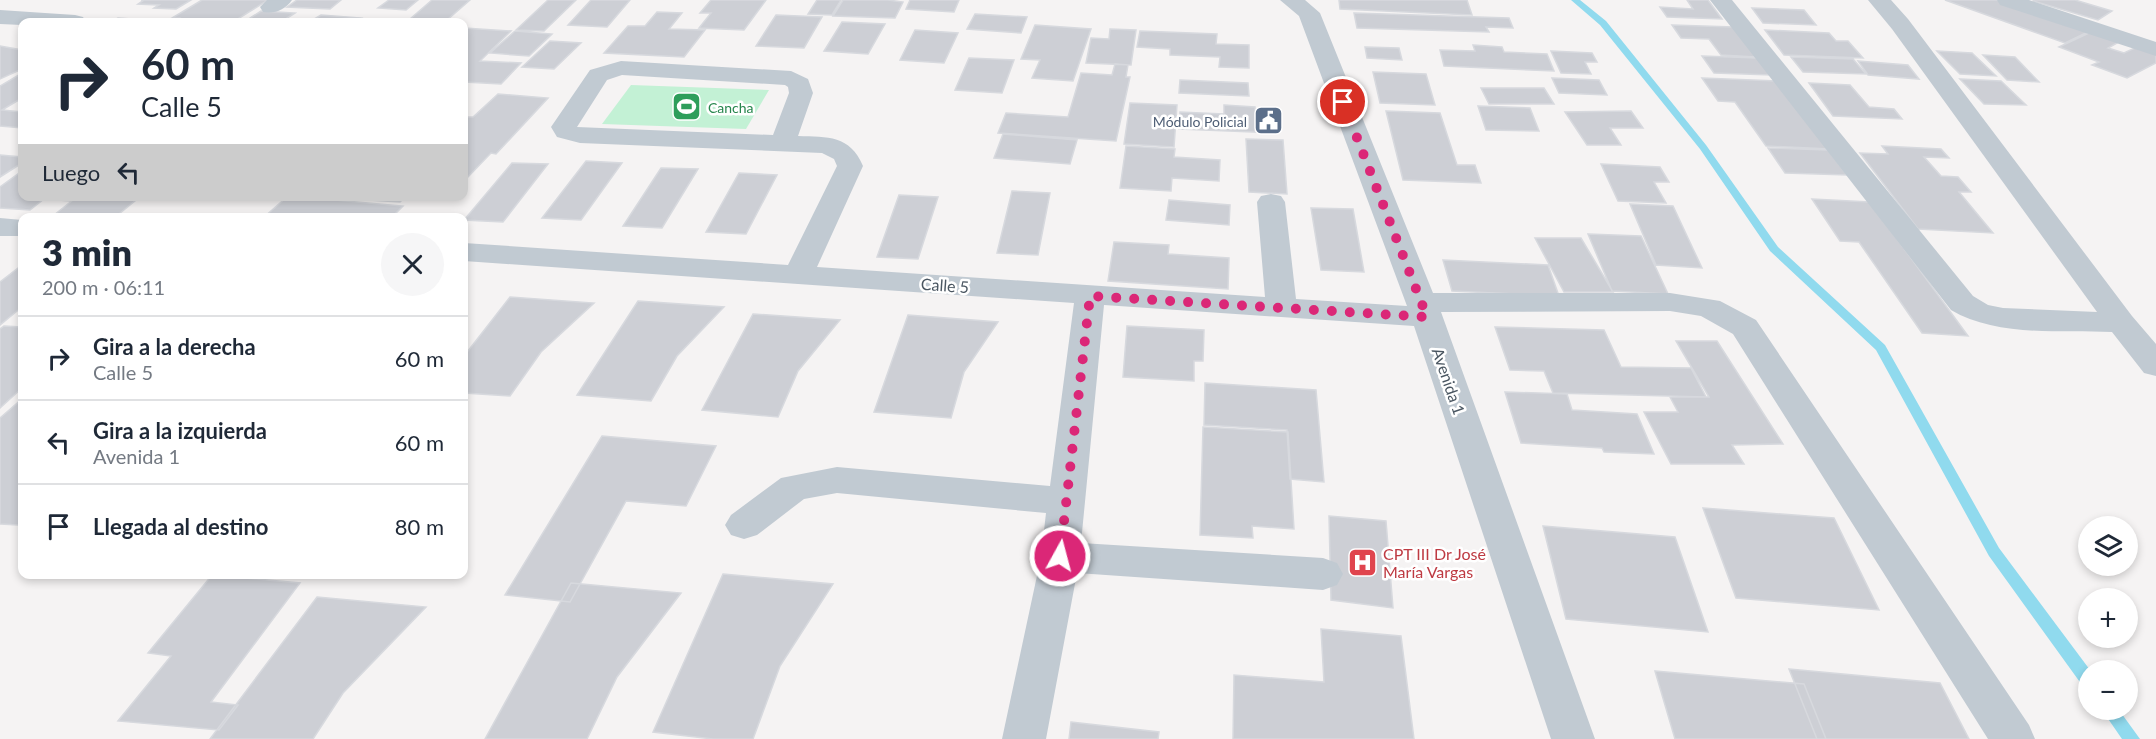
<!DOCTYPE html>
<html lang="es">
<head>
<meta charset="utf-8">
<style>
	:root { --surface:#fff; --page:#f6f6f7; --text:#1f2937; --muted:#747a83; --line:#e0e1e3 }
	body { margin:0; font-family:Lato,sans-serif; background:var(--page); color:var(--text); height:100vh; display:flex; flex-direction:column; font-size:22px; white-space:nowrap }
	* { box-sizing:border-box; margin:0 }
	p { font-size:20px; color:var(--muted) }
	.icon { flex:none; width:33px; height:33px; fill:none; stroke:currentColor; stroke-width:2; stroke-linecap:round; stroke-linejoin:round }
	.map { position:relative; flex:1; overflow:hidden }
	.drawer { position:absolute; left:18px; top:213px; width:450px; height:366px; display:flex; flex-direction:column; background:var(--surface); border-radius:12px; box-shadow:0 3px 9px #0003 }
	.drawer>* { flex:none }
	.banner { position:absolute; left:18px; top:18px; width:450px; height:183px; border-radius:12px; box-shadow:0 3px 9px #0003; background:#fff; color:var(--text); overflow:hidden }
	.controls { position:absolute; left:2078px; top:516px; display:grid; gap:12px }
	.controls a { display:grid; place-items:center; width:60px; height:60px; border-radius:50%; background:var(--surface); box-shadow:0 3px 9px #0003; font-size:30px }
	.pin { position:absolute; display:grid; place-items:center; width:51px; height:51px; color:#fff; margin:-26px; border:3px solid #fff; border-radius:50%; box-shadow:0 2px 6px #0007 }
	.me { position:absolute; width:66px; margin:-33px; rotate:7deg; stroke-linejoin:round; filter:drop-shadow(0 0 4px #0008) }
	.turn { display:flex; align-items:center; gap:21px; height:126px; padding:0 24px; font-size:27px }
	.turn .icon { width:78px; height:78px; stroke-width:2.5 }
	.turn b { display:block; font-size:42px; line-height:51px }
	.then { display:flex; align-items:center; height:57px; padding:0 24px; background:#0003; gap:12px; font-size:22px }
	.round { display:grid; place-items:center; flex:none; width:63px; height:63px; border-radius:32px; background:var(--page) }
	.overview { display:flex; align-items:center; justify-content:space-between; height:102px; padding:0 24px }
	h1 { font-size:36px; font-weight:800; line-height:45px }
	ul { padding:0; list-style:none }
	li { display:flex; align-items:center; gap:18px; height:84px; padding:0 24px; border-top:2px solid var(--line) }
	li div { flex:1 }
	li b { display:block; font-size:22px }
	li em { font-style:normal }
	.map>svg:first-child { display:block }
	.green { fill:#c3f1d5 }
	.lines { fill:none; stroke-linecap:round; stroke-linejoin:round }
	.stream { fill:#90daee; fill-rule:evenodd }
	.building { fill:#cdcfd5; stroke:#d7d9de; stroke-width:1.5 }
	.minor { fill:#c1cad2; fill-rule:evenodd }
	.route { stroke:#db2777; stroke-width:10; stroke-dasharray:0 18 }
	.labels { text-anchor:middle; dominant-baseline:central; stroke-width:5; stroke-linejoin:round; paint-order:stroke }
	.far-leisure-label { font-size:14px; fill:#27864d; stroke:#fff; text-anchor:start }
	.far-service-label { font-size:14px; fill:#4e5e75; stroke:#fff; text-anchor:end }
	.street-label { font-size:16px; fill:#4a5661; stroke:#fff }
	.health-label { font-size:16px; fill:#be3a42; stroke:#fff; text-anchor:start }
</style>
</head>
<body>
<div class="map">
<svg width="2156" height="739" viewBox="0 0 2156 739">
	<rect width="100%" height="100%" fill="#f5f3f3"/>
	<path class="green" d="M 631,85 L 769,90 L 746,129 L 602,124 Z"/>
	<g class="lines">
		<path class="stream" d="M 1571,0 L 1580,0 L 1606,21 L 1706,145 L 1778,247 L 1885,345 L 1999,548 L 2090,670 L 2088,670 L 2088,687 L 2082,685 L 1989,556 L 1876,350 L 1770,251 L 1700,149 L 1600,25 Z
			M 2102,710 L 2119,710 L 2140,739 L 2122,739 Z"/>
	</g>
	<path class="building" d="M 141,0 L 191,0 L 176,9 L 154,8 L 159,5 L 138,4 L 144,0 Z
		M 202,0 L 268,0 L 233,22 L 173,22 L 179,18 L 172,18 Z
		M 297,0 L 341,0 L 330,9 L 287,7 Z
		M 389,0 L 418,0 L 406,10 L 378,8 Z
		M 432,0 L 470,0 L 447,20 L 410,19 Z
		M 548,0 L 576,0 L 544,31 L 516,30 Z
		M 591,0 L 630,0 L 607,27 L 568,25 Z
		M 711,0 L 766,0 L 744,30 L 699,28 L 711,13 L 700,13 Z
		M 817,0 L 841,0 L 832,15 L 808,14 Z
		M 843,0 L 888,0 L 903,2 L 895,18 L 833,16 Z
		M 910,0 L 959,0 L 954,12 L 906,9 Z
		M 1339,0 L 1467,0 L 1472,15 L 1340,9 Z
		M 1687,0 L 1708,0 L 1722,19 L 1667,17 L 1660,7 L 1693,9 Z
		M 1945,0 L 2005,0 L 2092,30 L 2065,43 Z
		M 2035,0 L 2075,0 L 2112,11 L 2098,20 L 2033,1 Z
		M 1752,8 L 1804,10 L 1816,25 L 1763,23 Z
		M 261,11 L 295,13 L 281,22 L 244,22 Z
		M 657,12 L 682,13 L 669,29 L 705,30 L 684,57 L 604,53 L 628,26 L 645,26 Z
		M 1354,13 L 1509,18 L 1513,28 L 1486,27 L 1489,32 L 1357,28 Z
		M 975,14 L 1027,17 L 1021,33 L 967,29 Z
		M 321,15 L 361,18 L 354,22 L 309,22 Z
		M 776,15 L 822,17 L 804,48 L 756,46 Z
		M 118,18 L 159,21 L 111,22 Z
		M 842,22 L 885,24 L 868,54 L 824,51 Z
		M 1035,25 L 1091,29 L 1073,81 L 1032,78 L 1040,60 L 1021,59 Z
		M 1672,25 L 1734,27 L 1756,57 L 1721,55 L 1709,39 L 1681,38 Z
		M 464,28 L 511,31 L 480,61 L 521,63 L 501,84 L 464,82 Z
		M 1110,29 L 1136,30 L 1131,65 L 1086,63 L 1091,38 L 1109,39 Z
		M 915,30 L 958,33 L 944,63 L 900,60 Z
		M 1765,30 L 1829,33 L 1836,41 L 1848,41 L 1863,58 L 1784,55 Z
		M 515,31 L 552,34 L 529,56 L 490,53 Z
		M 1140,31 L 1217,34 L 1216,44 L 1249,45 L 1249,68 L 1219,67 L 1220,57 L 1170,55 L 1170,49 L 1137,47 Z
		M 2091,32 L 2119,42 L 2108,48 L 2124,53 L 2139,46 L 2156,52 L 2156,63 L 2127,78 L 2092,65 L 2099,62 L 2059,47 Z
		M 550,41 L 581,43 L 554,69 L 522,67 Z
		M 1473,45 L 1502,47 L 1504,52 L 1547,54 L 1554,71 L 1444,66 L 1440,50 L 1475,51 Z
		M 0,46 L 22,50 L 22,69 L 0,79 Z
		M 1365,47 L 1399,48 L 1402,60 L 1367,58 Z
		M 1551,51 L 1592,53 L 1597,62 L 1585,62 L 1591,74 L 1561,73 Z
		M 1937,51 L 1972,53 L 1996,76 L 1960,74 Z
		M 1983,55 L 2015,57 L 2039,82 L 2007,80 Z
		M 1702,56 L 1758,58 L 1771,75 L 1714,73 Z
		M 1791,57 L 1853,59 L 1866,74 L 1803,72 Z
		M 969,58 L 1014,60 L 1002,93 L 955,90 Z
		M 1858,61 L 1908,65 L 1919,79 L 1868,75 Z
		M 1115,64 L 1128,65 L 1126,77 L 1130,77 L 1116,141 L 998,133 L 1006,113 L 1068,117 L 1081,73 L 1112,75 Z
		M 1373,72 L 1426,74 L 1435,105 L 1380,103 Z
		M 22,73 L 22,98 L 2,110 L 22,112 L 22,128 L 0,126 L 0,86 Z
		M 1552,78 L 1599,80 L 1607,95 L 1559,93 Z
		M 1702,78 L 1778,81 L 1830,149 L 1766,146 L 1735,102 L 1718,101 Z
		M 1960,79 L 2001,81 L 2026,105 L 1984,104 Z
		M 1180,80 L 1248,83 L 1249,96 L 1179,93 Z
		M 1809,83 L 1850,85 L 1869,107 L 1894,109 L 1902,119 L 1833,116 Z
		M 1481,88 L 1544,88 L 1554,104 L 1489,104 Z
		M 498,94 L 548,98 L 496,154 L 491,153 L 468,177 L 464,176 L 464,117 L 473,117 Z
		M 1130,103 L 1177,105 L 1174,147 L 1124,144 Z
		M 1224,105 L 1255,107 L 1255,116 L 1275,117 L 1276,133 L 1179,129 L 1180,112 L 1224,114 Z
		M 1478,106 L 1530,108 L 1539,131 L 1486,130 Z
		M 1386,111 L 1440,113 L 1457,165 L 1475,165 L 1481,183 L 1403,180 Z
		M 1631,111 L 1643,128 L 1610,128 L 1621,145 L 1587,145 L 1565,112 Z
		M 1003,134 L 1077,140 L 1070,164 L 994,158 Z
		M 1246,139 L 1283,140 L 1287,194 L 1249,192 Z
		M 1126,146 L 1175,149 L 1174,157 L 1220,160 L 1219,181 L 1172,178 L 1171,191 L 1120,188 Z
		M 1882,146 L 1941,149 L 1949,158 L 1924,157 L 1941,176 L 1958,177 L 1971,192 L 1959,192 L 1993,233 L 1918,229 L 1860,153 L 1888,154 Z
		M 1768,148 L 1828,150 L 1847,175 L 1785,173 Z
		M 0,155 L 22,157 L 22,163 L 0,177 Z
		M 586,161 L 622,163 L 581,220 L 542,218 Z
		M 512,163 L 548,164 L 503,222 L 464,220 Z
		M 1601,164 L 1660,167 L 1669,182 L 1654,182 L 1666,203 L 1618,201 Z
		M 661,168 L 698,169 L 662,228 L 623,226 Z
		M 22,171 L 22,196 L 76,196 L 71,201 L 44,199 L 30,210 L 0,208 L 0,187 Z
		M 739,173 L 777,175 L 746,234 L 706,232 Z
		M 1012,191 L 1050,193 L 1038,255 L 997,253 Z
		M 899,195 L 938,197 L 918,259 L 877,257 Z
		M 78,196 L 141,196 L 114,218 L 54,215 Z
		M 288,196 L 289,196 L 403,206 L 391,218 L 263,218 Z
		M 305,196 L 443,196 L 441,198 L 405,197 L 400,202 Z
		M 1812,199 L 1870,202 L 1968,336 L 1922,333 L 1859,242 L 1840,241 Z
		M 1169,200 L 1230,205 L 1229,225 L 1166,220 Z
		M 1630,204 L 1673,206 L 1702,268 L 1656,265 Z
		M 1311,208 L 1353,209 L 1364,272 L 1321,270 Z
		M 1588,234 L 1641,236 L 1668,294 L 1612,291 Z
		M 1535,238 L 1581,238 L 1613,292 L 1564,292 Z
		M 1114,242 L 1169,245 L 1168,254 L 1229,258 L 1228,289 L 1108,281 Z
		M 1443,260 L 1548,265 L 1559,296 L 1452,291 Z
		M 22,265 L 22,307 L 0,325 L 0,282 Z
		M 510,297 L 594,303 L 541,352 L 510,396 L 464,393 L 464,356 Z
		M 638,301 L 724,307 L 677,356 L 651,401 L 577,395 Z
		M 753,314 L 840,320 L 798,371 L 778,417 L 702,410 Z
		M 908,315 L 998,322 L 964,372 L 951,418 L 874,412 Z
		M 4,326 L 22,327 L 22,388 L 0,408 L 0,329 Z
		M 1127,326 L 1204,330 L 1203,361 L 1194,361 L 1194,381 L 1123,377 Z
		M 1495,327 L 1604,330 L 1621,367 L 1691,368 L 1706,397 L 1553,393 L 1544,371 L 1510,370 Z
		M 1676,341 L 1717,341 L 1783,444 L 1732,445 L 1744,464 L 1671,464 L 1644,412 L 1678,412 L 1670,397 L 1709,397 Z
		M 1205,383 L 1316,390 L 1324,482 L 1290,479 L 1287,430 L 1204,425 Z
		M 1505,392 L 1567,394 L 1572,410 L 1637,414 L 1654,454 L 1604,452 L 1602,448 L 1521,443 Z
		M 22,399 L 22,521 L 18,525 L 0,524 L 0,418 Z
		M 1203,427 L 1288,432 L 1294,529 L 1252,526 L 1253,538 L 1200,535 Z
		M 602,436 L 716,446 L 686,506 L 626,501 L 570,602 L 505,595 Z
		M 1703,508 L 1834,518 L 1879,610 L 1736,598 Z
		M 1329,516 L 1386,521 L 1393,608 L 1331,600 Z
		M 1543,526 L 1675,537 L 1708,632 L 1566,619 Z
		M 723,574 L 833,584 L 780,666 L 753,739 L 713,739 L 653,732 Z
		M 212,575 L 300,583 L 211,702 L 238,705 L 219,730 L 118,721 L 171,656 L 148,653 Z
		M 571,583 L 681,593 L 617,677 L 587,739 L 485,739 Z
		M 317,597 L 426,607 L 343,693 L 313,739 L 210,739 Z
		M 1321,629 L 1401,636 L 1414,739 L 1233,739 L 1234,675 L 1324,682 Z
		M 1789,669 L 1940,683 L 1969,739 L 1817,739 Z
		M 1655,671 L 1804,684 L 1826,739 L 1675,739 Z
		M 1071,722 L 1159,732 L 1158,739 L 1069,739 Z"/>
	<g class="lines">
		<path class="minor" d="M 267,0 L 292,0 C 285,10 275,14 263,12 L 260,7 Z
			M 1280,0 L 1305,0 L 1320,13 L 1433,293 L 1670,293 L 1720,301 L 1756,320 L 2029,725 L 2035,739 L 1988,739 L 1733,334 L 1701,316 L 1670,311 L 1441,312 L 1595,739 L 1551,739 L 1414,326 L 1104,305 L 1081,543 L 1323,558 L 1337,563 L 1343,574 L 1337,585 L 1323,590 L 1077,573 L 1046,739 L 1002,739 L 1041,557 L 1046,513 L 837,493 L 804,499 L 757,535 L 744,539 L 731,535 L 725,525 L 731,515 L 781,478 L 837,467 L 1050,486 L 1074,303 L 464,261 L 464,243 L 788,265 L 837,166 L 834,159 L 822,153 L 580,143 L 557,137 L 551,127 L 590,70 L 621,61 L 791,71 L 808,79 L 813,93 L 798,136 C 828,137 850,135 863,166 L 817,267 L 1265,297 L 1257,202 L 1261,196 L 1271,194 L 1281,196 L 1285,202 L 1296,299 L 1407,306 L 1299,16 ZM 622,75 L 785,85 L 788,87 L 789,93 L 773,135 L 577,127 L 607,80 Z
			M 1710,0 L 1732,0 L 1973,296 L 1988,305 L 2003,308 L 2097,312 L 1892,29 L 1868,0 L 1891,0 L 1908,19 L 2132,316 L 2156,344 L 2156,376 L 2144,373 L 2112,332 C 2061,330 1996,337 1951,310 Z
			M 1997,0 L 2029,0 L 2156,42 L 2156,56 L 2000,5 Z
			M 0,10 L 75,15 L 83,17 L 86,22 L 22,22 L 22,25 L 0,24 Z
			M 0,218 L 22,220 L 22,236 L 0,236 Z"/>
	</g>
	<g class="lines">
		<path class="route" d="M 1060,556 L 1090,296 L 1427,317 L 1343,102"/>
	</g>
	<defs>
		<symbol id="stadium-square" viewBox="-11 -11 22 22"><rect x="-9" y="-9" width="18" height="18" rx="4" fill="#2e9e5b" stroke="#fff"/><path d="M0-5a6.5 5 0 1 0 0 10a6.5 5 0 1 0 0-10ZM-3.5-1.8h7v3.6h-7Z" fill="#fff"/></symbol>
		<symbol id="civic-square" viewBox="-11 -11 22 22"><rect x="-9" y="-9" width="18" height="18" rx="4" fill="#5c6f8a" stroke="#fff"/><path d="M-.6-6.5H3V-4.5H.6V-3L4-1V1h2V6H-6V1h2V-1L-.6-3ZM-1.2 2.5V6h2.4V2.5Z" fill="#fff"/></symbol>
		<symbol id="hospital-square" viewBox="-11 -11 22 22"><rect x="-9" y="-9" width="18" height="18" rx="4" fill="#e0444e" stroke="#fff"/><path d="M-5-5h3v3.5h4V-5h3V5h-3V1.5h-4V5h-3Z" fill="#fff"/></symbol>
	</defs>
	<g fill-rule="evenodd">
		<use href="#stadium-square" x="670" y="90" width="33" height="33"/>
		<use href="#civic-square" x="1252" y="104" width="33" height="33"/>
		<use href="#hospital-square" x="1346" y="546" width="33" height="33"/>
	</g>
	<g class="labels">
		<g class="far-leisure-label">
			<text x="708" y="107">Cancha</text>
		</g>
		<g class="far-service-label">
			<text x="1247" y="121">Módulo Policial</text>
		</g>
		<g class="street-label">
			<text transform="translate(945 285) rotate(4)">Calle 5</text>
			<text transform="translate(1449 381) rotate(71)">Avenida 1</text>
		</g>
		<g class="health-label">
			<text x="1383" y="553">CPT III Dr José<tspan x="1383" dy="18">María Vargas</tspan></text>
		</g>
	</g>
</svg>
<div class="controls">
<a><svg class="icon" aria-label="layers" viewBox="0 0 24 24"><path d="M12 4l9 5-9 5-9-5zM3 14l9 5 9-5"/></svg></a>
<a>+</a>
<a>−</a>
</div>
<div class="pin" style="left:1343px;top:102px;background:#d93025"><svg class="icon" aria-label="arrive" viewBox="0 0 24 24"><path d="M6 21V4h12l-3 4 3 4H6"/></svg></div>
<svg class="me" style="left:1060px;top:556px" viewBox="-20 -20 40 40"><circle r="17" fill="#db2777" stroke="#fff" stroke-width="3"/><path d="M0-11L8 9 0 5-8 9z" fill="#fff"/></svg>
<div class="banner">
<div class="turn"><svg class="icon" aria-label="right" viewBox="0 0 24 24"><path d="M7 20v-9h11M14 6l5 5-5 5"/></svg><div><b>60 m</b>Calle 5</div></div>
<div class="then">Luego<svg class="icon" aria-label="left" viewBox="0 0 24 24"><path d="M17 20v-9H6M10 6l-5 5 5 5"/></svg></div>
</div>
<section class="drawer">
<div class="overview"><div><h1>3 min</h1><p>200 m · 06:11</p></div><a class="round"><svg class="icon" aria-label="close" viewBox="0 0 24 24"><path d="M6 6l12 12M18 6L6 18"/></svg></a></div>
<ul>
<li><svg class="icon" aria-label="right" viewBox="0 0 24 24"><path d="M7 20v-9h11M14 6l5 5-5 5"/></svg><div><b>Gira a la derecha</b><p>Calle 5</p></div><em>60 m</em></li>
<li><svg class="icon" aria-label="left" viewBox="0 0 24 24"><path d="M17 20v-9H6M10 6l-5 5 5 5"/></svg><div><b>Gira a la izquierda</b><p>Avenida 1</p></div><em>60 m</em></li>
<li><svg class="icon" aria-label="arrive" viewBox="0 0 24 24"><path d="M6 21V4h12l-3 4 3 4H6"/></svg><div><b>Llegada al destino</b></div><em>80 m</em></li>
</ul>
</section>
</div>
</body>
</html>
